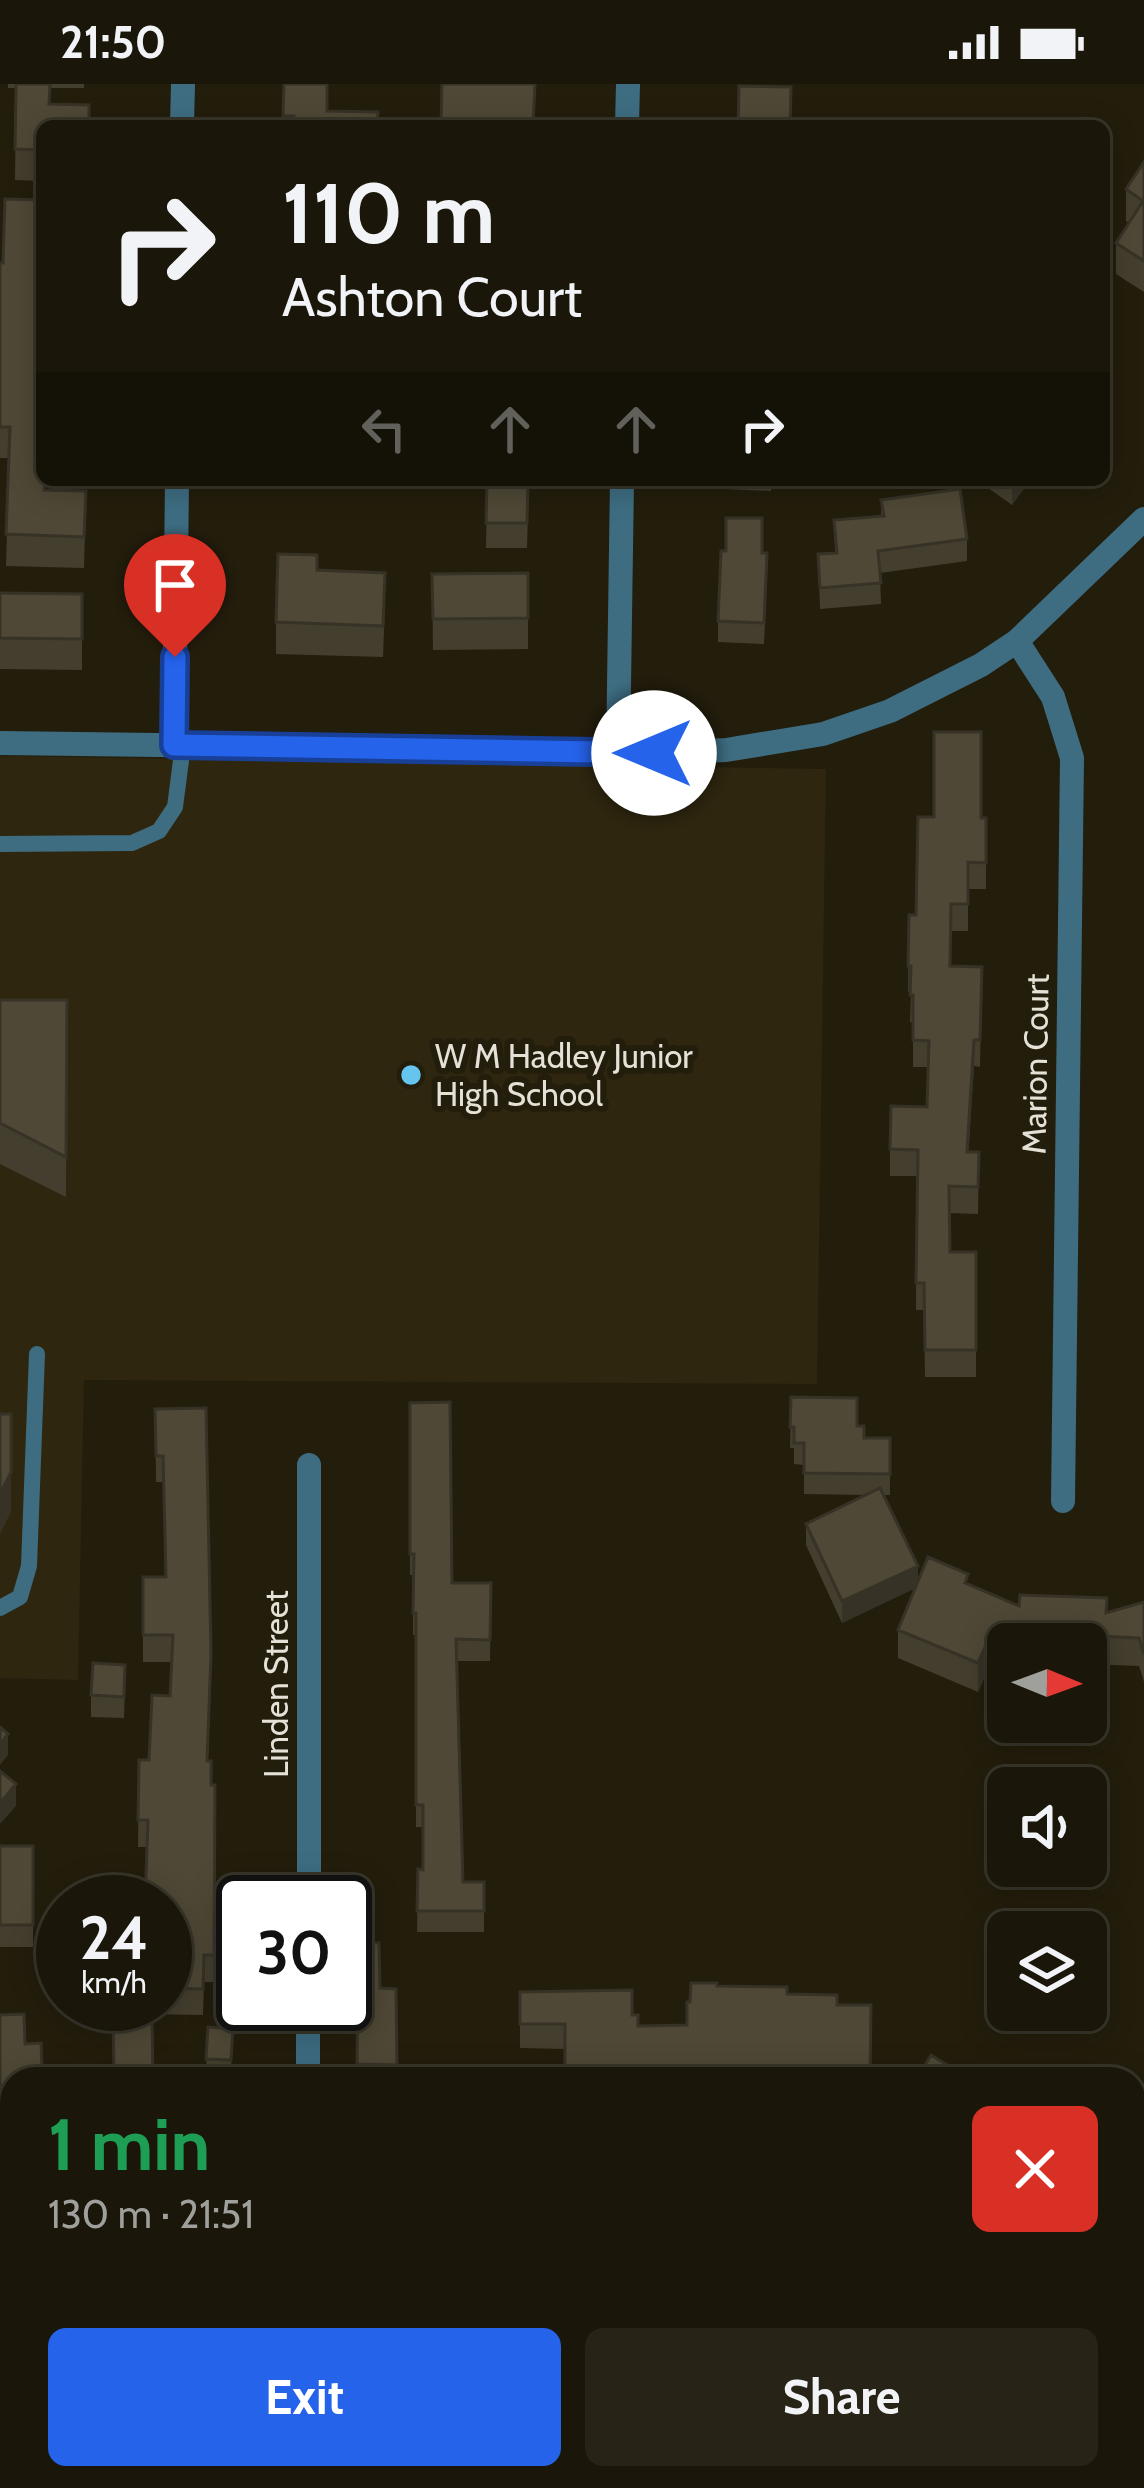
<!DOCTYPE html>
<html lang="en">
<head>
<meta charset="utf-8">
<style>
	:root { --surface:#1a1609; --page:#272317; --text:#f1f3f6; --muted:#9f9f9c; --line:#38352a; --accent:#2563eb }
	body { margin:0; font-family:Cabin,sans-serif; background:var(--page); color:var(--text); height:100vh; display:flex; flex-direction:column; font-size:45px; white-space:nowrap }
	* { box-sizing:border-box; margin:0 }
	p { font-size:39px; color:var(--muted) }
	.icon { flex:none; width:66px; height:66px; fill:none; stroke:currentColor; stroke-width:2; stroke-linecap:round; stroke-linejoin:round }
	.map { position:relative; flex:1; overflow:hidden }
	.drawer { position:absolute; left:0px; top:1983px; width:1146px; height:423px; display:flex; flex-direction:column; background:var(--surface); border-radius:36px 36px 0 0; box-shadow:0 6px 30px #0003,0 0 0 3px var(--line) }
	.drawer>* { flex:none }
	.hud { position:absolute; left:36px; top:36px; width:1074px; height:366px; border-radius:18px; box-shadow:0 6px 30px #0003,0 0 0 3px var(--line); background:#1a1609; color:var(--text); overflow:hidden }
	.needle { width:78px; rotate:91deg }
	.controls { position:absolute; left:987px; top:1539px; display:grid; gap:24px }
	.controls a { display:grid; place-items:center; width:120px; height:120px; border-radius:18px; background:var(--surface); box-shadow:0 6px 30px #0003,0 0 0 3px var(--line); font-size:60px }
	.speed { position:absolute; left:36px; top:1791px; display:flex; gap:24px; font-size:60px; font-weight:700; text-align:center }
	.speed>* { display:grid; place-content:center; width:156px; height:156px; border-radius:50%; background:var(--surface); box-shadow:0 6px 30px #0003,0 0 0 3px var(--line); line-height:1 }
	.speed small { font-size:30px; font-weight:400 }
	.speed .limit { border:6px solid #111; border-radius:18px; background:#fff; color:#111 }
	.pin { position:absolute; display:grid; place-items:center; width:102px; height:102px; color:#fff; margin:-123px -51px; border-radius:50% 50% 50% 0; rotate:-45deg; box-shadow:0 0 12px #0007 }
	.pin .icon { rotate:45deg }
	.me { position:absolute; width:132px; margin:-66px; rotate:270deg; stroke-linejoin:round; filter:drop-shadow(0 0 9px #0008) }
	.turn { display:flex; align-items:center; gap:42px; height:252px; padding:0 48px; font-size:54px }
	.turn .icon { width:156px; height:156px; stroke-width:2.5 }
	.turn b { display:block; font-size:84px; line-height:102px }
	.lanes { display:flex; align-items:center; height:114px; padding:0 48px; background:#0003; justify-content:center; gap:60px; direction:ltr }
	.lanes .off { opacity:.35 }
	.round { display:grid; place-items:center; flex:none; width:126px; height:126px; border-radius:18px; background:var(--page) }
	.overview { display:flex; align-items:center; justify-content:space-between; height:204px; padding:0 48px }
	h1 { font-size:72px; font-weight:700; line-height:90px; color:#1e9e55 }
	.action { display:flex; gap:24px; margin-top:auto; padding:24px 48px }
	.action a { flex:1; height:138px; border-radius:18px; background:var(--accent); color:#fff; font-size:48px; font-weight:700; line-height:138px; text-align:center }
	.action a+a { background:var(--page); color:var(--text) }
	.status { display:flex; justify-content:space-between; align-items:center; height:84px; padding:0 60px; background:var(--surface); direction:ltr }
	.status svg { height:33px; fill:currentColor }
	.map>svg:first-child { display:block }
	.built { fill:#2e260e }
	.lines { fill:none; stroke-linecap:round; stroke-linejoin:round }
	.lane { stroke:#3e6d82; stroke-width:16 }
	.street { stroke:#3e6d82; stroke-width:24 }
	.wall { fill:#443e2e }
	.shaded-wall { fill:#373226 }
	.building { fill:#4f4836; stroke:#373226; stroke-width:3 }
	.route-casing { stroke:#184099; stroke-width:30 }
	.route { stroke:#2563eb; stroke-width:21 }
	.poi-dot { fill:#65c5ee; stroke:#231d0c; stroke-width:4.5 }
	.labels { text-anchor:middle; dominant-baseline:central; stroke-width:12; stroke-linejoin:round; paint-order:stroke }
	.poi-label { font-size:33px; fill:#e5e1d6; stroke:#231d0c; text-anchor:start }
	.street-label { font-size:33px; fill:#e5e1d6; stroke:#231d0c }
</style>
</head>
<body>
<div class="status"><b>21:50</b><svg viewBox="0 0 49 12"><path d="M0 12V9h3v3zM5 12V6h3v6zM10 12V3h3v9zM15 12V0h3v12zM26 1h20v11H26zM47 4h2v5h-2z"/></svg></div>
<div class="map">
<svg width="1144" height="2404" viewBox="0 0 1144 2404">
	<rect width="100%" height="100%" fill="#231d0c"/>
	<path class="built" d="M 0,672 L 826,685 L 817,1300 L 84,1296 L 78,1596 L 0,1594 Z"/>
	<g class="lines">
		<path class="lane" d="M 0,760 L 132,759 L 159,747 L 175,723 L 183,661
			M 0,1524 L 20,1513 L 29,1482 L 37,1270"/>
		<path class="street" d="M 182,42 L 183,0
			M 627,42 L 628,0
			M 1017,557 L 1053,613 L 1072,674 L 1063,1417
			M 0,659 L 545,666 L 618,670 L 726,666 L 823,650 L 890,627 L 981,581 L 1017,557 L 1144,435
			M 174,661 L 177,396
			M 618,670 L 622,396
			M 309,1818 L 309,1381
			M 308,1995 L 308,1920
			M 0,2183 L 12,2183
			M 1134,2202 L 1144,2202
			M 1059,2394 L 1059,2404
			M 328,2404 L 328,2394"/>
	</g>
	<path class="wall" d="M 8,0 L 84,0 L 84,4 L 50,4 L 42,42 L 42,97 L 15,96 L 16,4 L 8,4 Z
		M 284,0 L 327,27 L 378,42 L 283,42 Z
		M 1144,78 L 1144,208 L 1116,190 L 1116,159 L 1129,139 L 1126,137 L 1126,105 Z
		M 0,179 L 3,179 L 45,406 L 86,407 L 84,484 L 6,482 L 9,374 L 0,374 Z
		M 487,396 L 529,396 L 527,464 L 486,464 Z
		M 725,396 L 772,396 L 771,407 L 725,405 Z
		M 977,396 L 1030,396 L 1012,421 Z
		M 881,416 L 967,455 L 967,477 L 880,489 L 881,520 L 820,525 L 818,470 L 835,469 L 834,436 L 881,432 Z
		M 762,469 L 767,490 L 764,560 L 718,558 L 718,537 Z
		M 317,486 L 385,520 L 383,573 L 276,570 L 276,538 Z
		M 528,489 L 528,565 L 433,566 L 432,490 Z
		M 0,509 L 82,510 L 82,586 L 0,585 Z
		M 981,734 L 986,734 L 986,805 L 968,805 L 968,847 L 951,847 L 950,882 L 982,883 L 980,983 L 974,982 L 968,1068 L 979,1068 L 978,1130 L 950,1129 L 950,1168 L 976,1168 L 976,1293 L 925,1293 L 924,1226 L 916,1226 L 917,1092 L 890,1092 L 890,1065 L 927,1023 L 928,983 L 913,983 L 913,938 L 910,938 L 911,908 L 908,908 L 909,831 L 916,831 Z
		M 0,916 L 67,916 L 66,1113 L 0,1080 Z
		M 791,1313 L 857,1342 L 864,1354 L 890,1354 L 890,1411 L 884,1411 L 918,1499 L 968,1500 L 1019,1522 L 1107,1529 L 1144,1518 L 1144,1598 L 1139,1582 L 1086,1580 L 1086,1560 L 1008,1560 L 1008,1591 L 986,1590 L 978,1608 L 898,1574 L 898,1546 L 915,1504 L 842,1539 L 806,1461 L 806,1440 L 866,1411 L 804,1410 L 804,1381 L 794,1380 L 794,1364 L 790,1364 Z
		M 410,1319 L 452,1499 L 491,1499 L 490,1577 L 457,1577 L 463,1798 L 484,1798 L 484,1848 L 417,1848 L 418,1785 L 423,1786 L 423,1743 L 416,1743 L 416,1551 L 413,1551 L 413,1491 L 410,1491 Z
		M 155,1325 L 211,1597 L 208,1677 L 211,1701 L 215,1701 L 214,1898 L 204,1898 L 203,1931 L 146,1930 L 146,1920 L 165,1920 L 165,1818 L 147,1763 L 138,1763 L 139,1676 L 149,1676 L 170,1612 L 172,1578 L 143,1578 L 143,1493 L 165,1493 L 163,1398 L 156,1398 Z
		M 125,1602 L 124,1634 L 91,1633 L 91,1611 Z
		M 0,1762 L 33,1762 L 33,1863 L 0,1863 Z
		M 345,1863 L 358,1863 L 380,1904 L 396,1905 L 397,1995 L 357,1995 L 357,1915 L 345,1916 Z
		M 717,1902 L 787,1910 L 837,1921 L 870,1995 L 565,1995 L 565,1965 L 520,1964 L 520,1908 L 632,1931 L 638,1942 L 687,1941 L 690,1918 Z
		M 0,1931 L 25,1960 L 41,1959 L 42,1995 L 12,1995 L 12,2023 L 0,2023 Z
		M 208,1943 L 233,1945 L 231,1987 L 206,1986 Z
		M 0,2039 L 12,2044 L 12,2101 L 0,2097 Z
		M 0,2244 L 12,2244 L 12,2331 L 0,2331 Z
		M 1134,2257 L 1144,2257 L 1144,2352 L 1134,2351 Z
		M 563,2394 L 598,2394 L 598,2404 L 563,2404 Z"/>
	<path class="shaded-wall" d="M 1012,396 L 1030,396 L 1012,421 Z
		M 974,956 L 974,982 L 967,1095 L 967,1068 Z
		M 11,1370 L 11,1428 L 0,1450 L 0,1410 Z
		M 918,1482 L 918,1503 L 842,1539 L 842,1517 Z
		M 986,1561 L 986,1590 L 978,1608 L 978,1579 Z
		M 8,1650 L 8,1671 L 0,1681 L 0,1660 Z
		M 16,1700 L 16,1722 L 0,1740 L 0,1719 Z"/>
	<path class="building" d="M 16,0 L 50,0 L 49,20 L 89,21 L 89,42 L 42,42 L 42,66 L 15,65 Z
		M 284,0 L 327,0 L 327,27 L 378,28 L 377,42 L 294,42 L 294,32 L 283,32 Z
		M 442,0 L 535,0 L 533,42 L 441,42 Z
		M 739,2 L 791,3 L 790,42 L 738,42 Z
		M 1144,78 L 1144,177 L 1116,159 L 1143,117 L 1126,105 Z
		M 5,115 L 42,116 L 42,396 L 45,396 L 44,406 L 86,407 L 84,453 L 6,450 L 10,343 L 0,343 L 0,179 L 3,179 Z
		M 487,396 L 528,396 L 527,439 L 486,439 Z
		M 960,405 L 967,455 L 878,467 L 881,499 L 820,504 L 818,470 L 837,469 L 834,436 L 884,432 L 881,416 Z
		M 726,434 L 762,434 L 762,469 L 767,469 L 764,539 L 718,537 L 721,467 L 726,467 Z
		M 278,470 L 317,471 L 317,486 L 385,489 L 383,542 L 276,538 Z
		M 528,489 L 528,534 L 433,535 L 432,490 Z
		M 0,509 L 82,510 L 82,555 L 0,554 Z
		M 934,648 L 981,648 L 981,734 L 986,734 L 986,779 L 968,778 L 968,820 L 951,820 L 950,882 L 982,883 L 980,956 L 974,956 L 967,1068 L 979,1068 L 978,1103 L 949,1102 L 950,1168 L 976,1168 L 976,1266 L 925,1266 L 924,1199 L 916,1199 L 918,1066 L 890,1065 L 891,1022 L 927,1023 L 929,957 L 913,956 L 913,911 L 910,911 L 911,882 L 908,882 L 909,831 L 916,831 L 918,733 L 934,733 Z
		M 0,916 L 67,916 L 66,1073 L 0,1039 Z
		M 791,1313 L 857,1314 L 857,1342 L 864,1342 L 864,1354 L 890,1354 L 890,1390 L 804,1389 L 804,1359 L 794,1359 L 794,1343 L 790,1343 Z
		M 450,1318 L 452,1499 L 491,1499 L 490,1556 L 456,1555 L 463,1798 L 484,1798 L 484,1827 L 417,1827 L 418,1785 L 423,1786 L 423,1721 L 416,1721 L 416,1529 L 413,1529 L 414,1470 L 410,1470 L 410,1319 Z
		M 206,1324 L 211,1570 L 207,1677 L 211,1677 L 211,1701 L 215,1701 L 214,1871 L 204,1871 L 203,1905 L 165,1904 L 165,1818 L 145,1818 L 148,1736 L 138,1736 L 139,1676 L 149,1676 L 152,1611 L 170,1612 L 173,1551 L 143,1551 L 143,1493 L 166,1493 L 163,1372 L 156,1372 L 155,1325 Z
		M 0,1330 L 11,1330 L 11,1388 L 0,1410 Z
		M 880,1404 L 918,1482 L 842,1517 L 806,1440 Z
		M 928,1473 L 968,1490 L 965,1499 L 1019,1522 L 1020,1511 L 1107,1514 L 1106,1529 L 1144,1518 L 1144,1570 L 1139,1554 L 1055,1550 L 1055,1560 L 986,1561 L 978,1579 L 898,1546 Z
		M 93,1579 L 125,1581 L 124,1613 L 91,1611 Z
		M 0,1643 L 8,1650 L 0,1660 Z
		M 0,1687 L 16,1700 L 0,1719 Z
		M 0,1762 L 33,1762 L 33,1841 L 0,1841 Z
		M 358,1859 L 379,1859 L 380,1904 L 396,1905 L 397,1981 L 357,1980 L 358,1897 L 345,1898 L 345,1863 L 358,1863 Z
		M 691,1899 L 717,1899 L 717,1902 L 787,1903 L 787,1910 L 837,1911 L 837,1921 L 871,1921 L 870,1995 L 813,1993 L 813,1983 L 638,1986 L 638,1990 L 611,1990 L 611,1995 L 565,1995 L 565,1940 L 520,1940 L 520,1908 L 632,1906 L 632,1931 L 638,1931 L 638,1942 L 687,1941 L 687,1918 L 690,1918 Z
		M 24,1930 L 25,1960 L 41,1959 L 42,1984 L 26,1985 L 26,1995 L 12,1995 L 12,2001 L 0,2002 L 0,1931 Z
		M 152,1933 L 153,1995 L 109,1995 L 109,1988 L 114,1988 L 113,1934 Z
		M 208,1943 L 233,1945 L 231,1976 L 206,1975 Z
		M 931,1971 L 970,1995 L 917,1995 Z
		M 411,1983 L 454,1983 L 454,1995 L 411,1995 Z
		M 0,2039 L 12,2044 L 12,2080 L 0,2076 Z
		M 0,2244 L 12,2244 L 12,2309 L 0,2309 Z
		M 1134,2257 L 1144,2257 L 1144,2330 L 1134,2330 Z
		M 49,2394 L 84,2394 L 84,2404 L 49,2404 Z
		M 229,2395 L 263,2395 L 263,2404 L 229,2404 Z"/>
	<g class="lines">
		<defs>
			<path id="route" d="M 175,573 L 174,661 L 654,669"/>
		</defs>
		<use href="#route" class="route-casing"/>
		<use href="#route" class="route"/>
	</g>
	<circle class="poi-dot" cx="411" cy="991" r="12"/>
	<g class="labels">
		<g class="poi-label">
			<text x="435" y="972">W M Hadley Junior<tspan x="435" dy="38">High School</tspan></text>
		</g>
		<g class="street-label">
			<text transform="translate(1035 980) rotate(-89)">Marion Court</text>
			<text transform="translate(276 1600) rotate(-90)">Linden Street</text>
		</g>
	</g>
</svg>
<div class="controls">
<a><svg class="needle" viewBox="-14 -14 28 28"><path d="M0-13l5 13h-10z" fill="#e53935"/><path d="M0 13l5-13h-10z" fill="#9f9f9c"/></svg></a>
<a><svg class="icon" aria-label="sound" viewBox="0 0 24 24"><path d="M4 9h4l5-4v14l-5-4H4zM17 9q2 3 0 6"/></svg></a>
<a><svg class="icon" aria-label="layers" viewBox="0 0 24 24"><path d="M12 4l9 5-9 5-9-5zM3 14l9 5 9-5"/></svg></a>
</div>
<div class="speed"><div>24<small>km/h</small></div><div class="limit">30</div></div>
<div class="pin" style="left:175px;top:573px;background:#d93025"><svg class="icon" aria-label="arrive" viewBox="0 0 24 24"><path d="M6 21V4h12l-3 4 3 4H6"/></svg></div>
<svg class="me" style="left:654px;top:669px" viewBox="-20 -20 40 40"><circle r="19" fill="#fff"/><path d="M0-13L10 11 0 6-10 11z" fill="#2563eb"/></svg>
<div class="hud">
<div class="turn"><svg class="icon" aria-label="right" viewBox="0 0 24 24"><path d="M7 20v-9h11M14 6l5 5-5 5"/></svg><div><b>110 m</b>Ashton Court</div></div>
<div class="lanes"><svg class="icon off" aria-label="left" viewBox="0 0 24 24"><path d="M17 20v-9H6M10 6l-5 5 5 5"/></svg><svg class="icon off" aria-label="ahead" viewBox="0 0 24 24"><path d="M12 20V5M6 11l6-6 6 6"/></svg><svg class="icon off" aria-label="ahead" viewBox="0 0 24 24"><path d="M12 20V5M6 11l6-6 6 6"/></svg><svg class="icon" aria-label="right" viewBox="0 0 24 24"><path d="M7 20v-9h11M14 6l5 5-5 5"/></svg></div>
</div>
<section class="drawer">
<div class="overview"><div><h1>1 min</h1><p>130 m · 21:51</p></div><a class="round" style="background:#d93025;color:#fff"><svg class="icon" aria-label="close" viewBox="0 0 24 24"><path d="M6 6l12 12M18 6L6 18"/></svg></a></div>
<div class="action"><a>Exit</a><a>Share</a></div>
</section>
</div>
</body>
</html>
